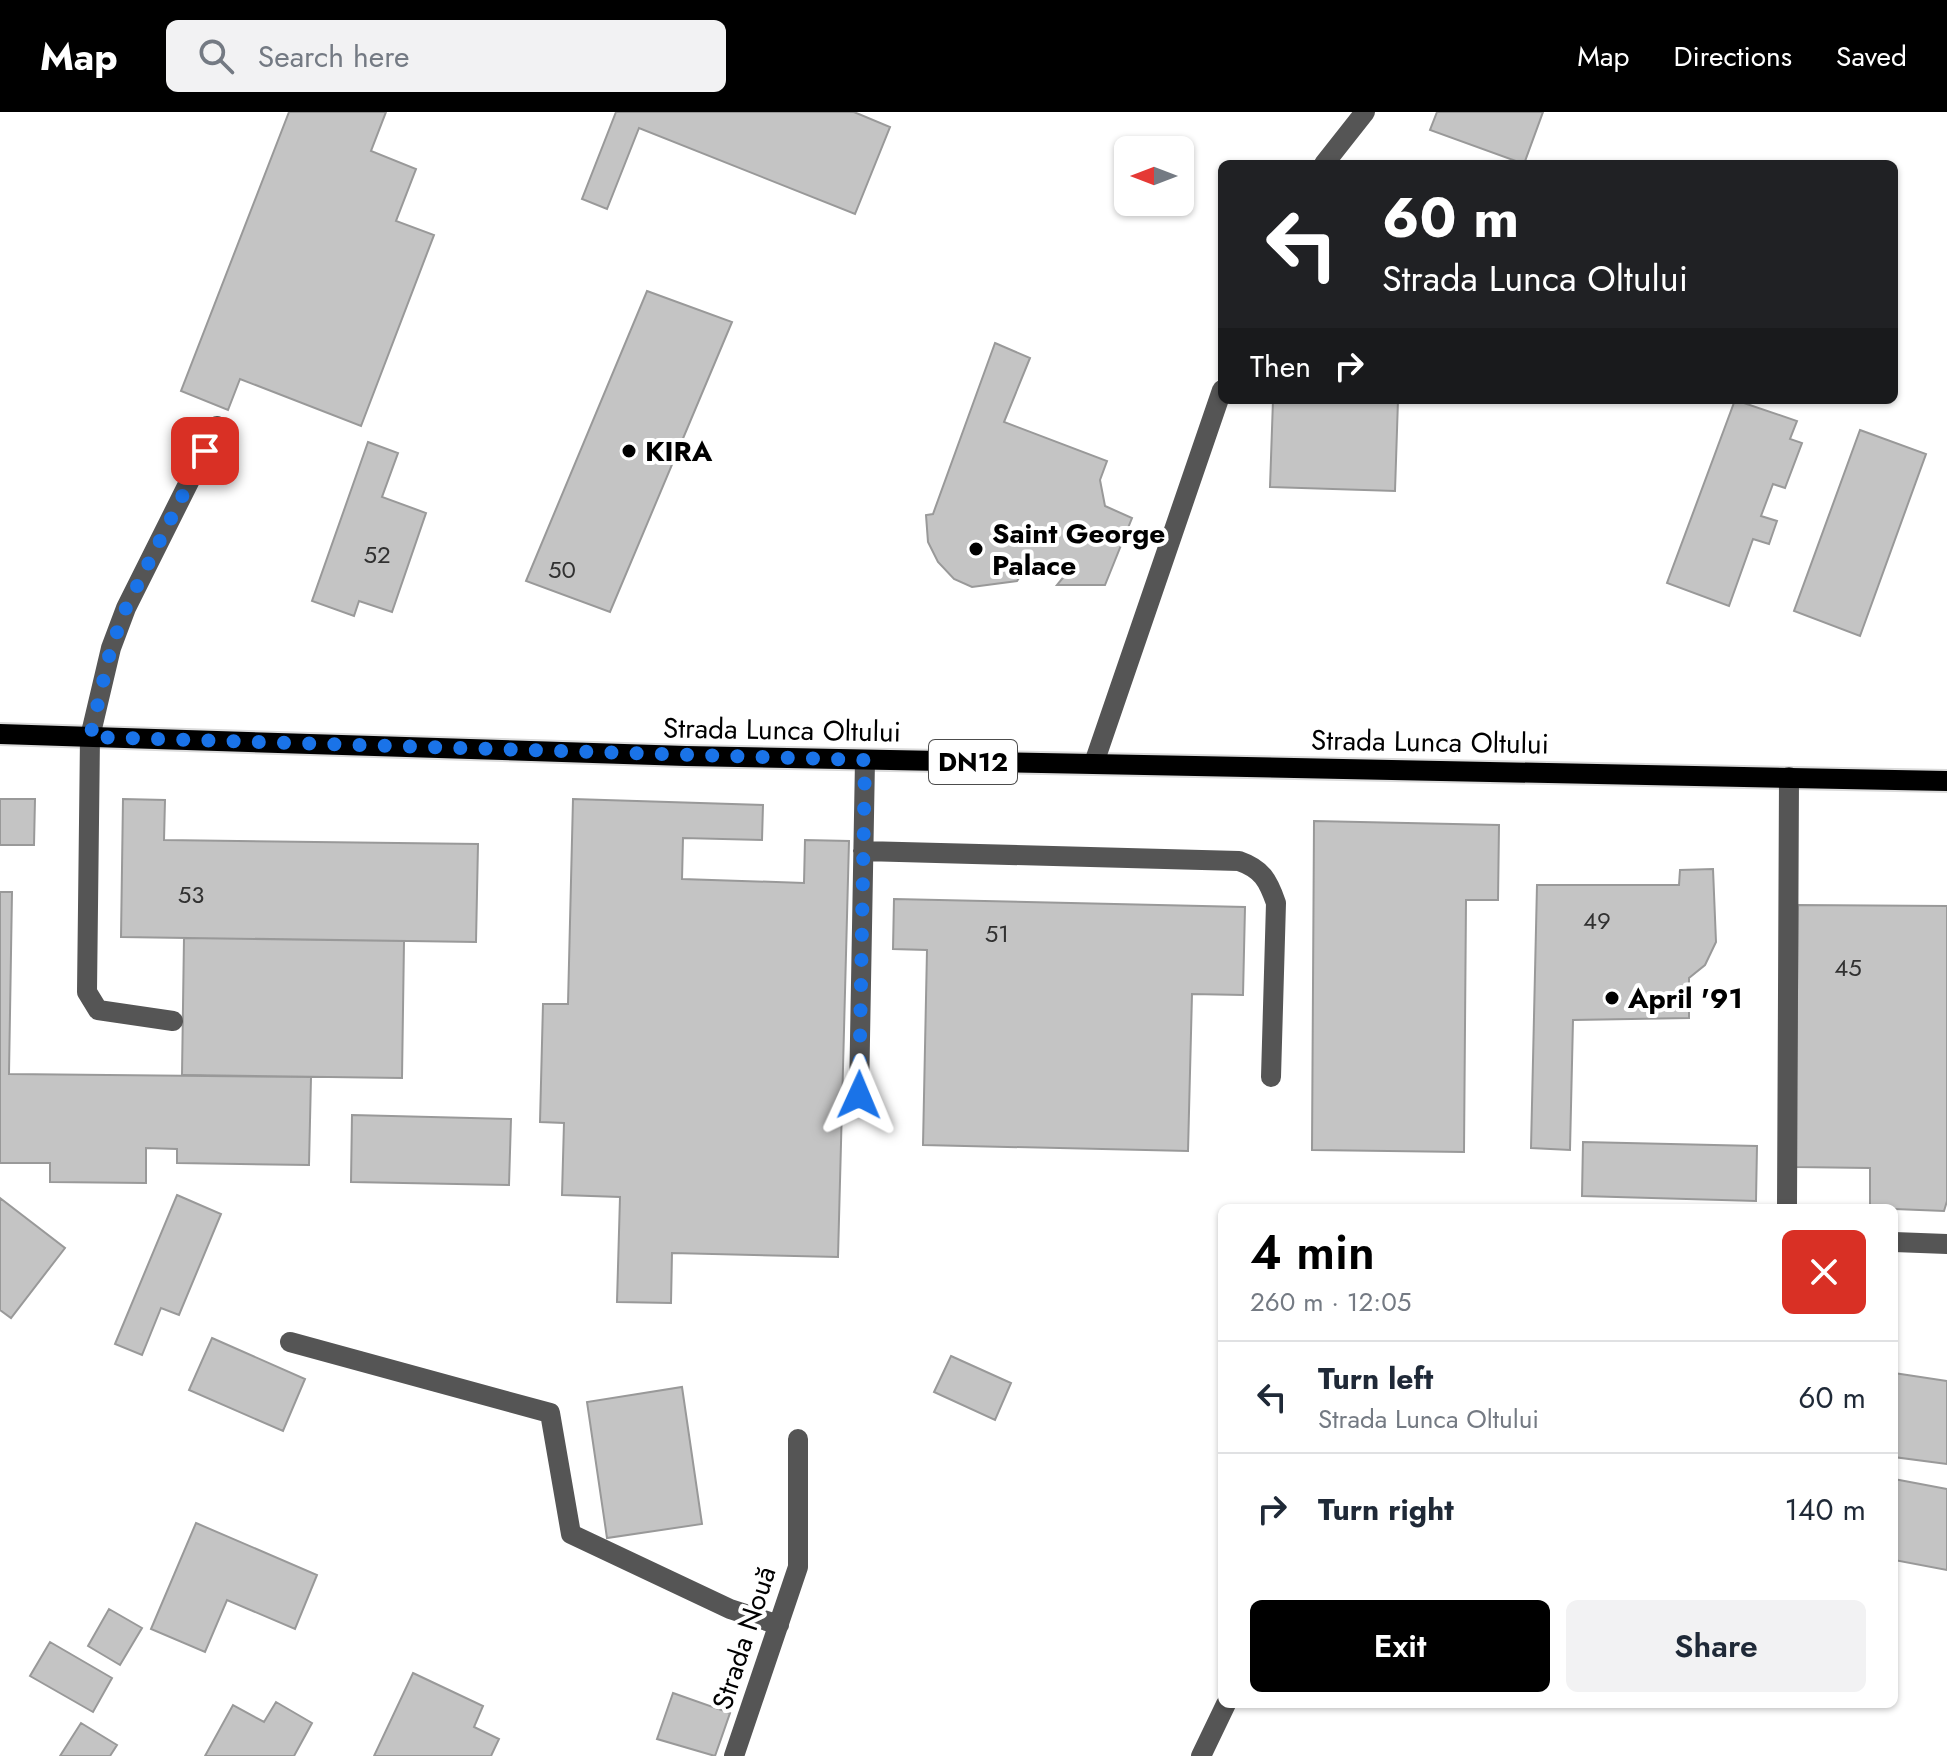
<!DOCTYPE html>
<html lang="en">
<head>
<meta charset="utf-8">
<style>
	:root { --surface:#fff; --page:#f2f2f3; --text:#1f2937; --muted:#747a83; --line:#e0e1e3; --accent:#000 }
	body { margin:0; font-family:Jost,sans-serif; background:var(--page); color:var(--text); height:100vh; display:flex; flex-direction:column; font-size:30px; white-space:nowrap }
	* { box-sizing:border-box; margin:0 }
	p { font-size:26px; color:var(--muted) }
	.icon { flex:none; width:44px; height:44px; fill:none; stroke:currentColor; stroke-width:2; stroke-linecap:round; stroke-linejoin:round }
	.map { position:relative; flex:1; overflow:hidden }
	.sheet { position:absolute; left:1218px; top:1092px; width:680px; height:504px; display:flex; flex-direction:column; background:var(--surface); border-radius:12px; box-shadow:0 2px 6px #0004 }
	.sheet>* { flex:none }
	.top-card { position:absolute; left:1218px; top:48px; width:680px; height:244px; border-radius:12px; box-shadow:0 2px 6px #0004; background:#202124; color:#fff; overflow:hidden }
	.needle { width:52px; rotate:270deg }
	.fabs { position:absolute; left:1114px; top:24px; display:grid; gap:16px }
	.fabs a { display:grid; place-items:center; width:80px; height:80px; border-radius:12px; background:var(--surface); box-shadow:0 2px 6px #0004; font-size:40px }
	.pin { position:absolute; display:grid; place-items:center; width:68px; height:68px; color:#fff; margin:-34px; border-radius:16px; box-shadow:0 4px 12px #0006 }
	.me { position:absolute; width:88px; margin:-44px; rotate:1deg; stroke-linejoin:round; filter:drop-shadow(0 0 6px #0008) }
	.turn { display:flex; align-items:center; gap:28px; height:168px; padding:0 32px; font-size:36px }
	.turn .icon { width:104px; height:104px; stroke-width:2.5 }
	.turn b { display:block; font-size:56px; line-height:68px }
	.then { display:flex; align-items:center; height:76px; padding:0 32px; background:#0003; gap:16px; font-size:30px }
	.round { display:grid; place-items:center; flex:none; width:84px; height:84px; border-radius:12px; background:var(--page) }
	.headline { display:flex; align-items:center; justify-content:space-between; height:136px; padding:0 32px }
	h1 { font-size:48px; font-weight:600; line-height:60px; color:var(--accent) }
	.cta { display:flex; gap:16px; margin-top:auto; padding:16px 32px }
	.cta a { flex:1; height:92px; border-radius:12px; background:var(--accent); color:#fff; font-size:32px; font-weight:600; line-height:92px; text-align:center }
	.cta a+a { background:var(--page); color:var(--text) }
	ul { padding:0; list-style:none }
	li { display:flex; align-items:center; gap:24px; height:112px; padding:0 32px; border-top:2px solid var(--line) }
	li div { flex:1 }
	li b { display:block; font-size:30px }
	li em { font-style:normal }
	header { display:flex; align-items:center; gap:48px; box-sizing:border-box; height:112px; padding:0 40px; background:var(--accent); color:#fff }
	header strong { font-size:38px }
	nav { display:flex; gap:44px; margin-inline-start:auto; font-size:28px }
	.search { width:560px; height:72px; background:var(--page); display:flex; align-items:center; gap:20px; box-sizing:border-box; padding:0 28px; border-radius:12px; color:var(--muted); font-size:30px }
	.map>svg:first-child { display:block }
	.building { fill:#c4c4c4; stroke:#999; stroke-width:2 }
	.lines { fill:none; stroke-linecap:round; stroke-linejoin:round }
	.major-casing { stroke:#dbdbdb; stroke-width:24 }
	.minor { stroke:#555; stroke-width:20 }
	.major { stroke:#000; stroke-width:20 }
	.route { stroke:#1a73e8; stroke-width:14; stroke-dasharray:0 25.2 }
	.poi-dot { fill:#000; stroke:#fff; stroke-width:3 }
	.labels { text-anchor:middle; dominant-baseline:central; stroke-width:8; stroke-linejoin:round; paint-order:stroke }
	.number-label { font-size:24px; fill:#313131 }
	.shield { fill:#fff; stroke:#4c4c4c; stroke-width:2 }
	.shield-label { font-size:26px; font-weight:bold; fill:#000 }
	.poi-label { font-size:28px; font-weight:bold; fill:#000; stroke:#fff; text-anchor:start }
	.street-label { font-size:28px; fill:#000; stroke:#fff }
</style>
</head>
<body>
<header>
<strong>Map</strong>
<div class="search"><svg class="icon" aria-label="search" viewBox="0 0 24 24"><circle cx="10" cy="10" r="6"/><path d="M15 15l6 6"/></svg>Search here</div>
<nav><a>Map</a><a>Directions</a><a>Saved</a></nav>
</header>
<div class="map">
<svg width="1947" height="1644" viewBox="0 0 1947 1644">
	<rect width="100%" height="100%" fill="#fff"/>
	<path class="building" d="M 289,0 L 386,0 L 371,39 L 416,57 L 396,109 L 434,123 L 361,314 L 240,267 L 228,298 L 181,279 Z
		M 616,0 L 854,0 L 890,15 L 855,102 L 639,16 L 607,97 L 582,87 Z
		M 1437,0 L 1543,0 L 1524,52 L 1430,18 Z
		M 647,179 L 732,210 L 610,500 L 526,469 Z
		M 995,231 L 1030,246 L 1004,310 L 1107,349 L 1100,368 L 1105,394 L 1132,406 L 1105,473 L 1057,473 L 1066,462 L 1029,450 L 1017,469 L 972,475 L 954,467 L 938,450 L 928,430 L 926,403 L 933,402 Z
		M 1273,288 L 1398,288 L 1395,379 L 1270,375 Z
		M 1735,288 L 1797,309 L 1790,327 L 1802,331 L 1785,376 L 1773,372 L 1761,404 L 1777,409 L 1769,432 L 1753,427 L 1729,494 L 1667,471 Z
		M 1860,318 L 1926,342 L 1860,524 L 1794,499 Z
		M 368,330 L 398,341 L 382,385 L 426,401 L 392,500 L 359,489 L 354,504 L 312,489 Z
		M 0,687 L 35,687 L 34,733 L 0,733 Z
		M 123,687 L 165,688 L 164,728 L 478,732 L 476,830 L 121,825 Z
		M 573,687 L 763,693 L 762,728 L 683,726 L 682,767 L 804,771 L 805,728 L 849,729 L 838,1145 L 672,1141 L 671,1191 L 617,1190 L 620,1085 L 562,1083 L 564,1011 L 540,1010 L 543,892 L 568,892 Z
		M 1314,709 L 1499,713 L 1498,788 L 1466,788 L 1464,1040 L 1312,1038 Z
		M 1713,757 L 1716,830 L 1705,853 L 1689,866 L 1689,906 L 1573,908 L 1570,1038 L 1531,1036 L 1537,773 L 1679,773 L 1680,758 Z
		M 0,780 L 12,780 L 9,962 L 311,965 L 309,1053 L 177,1051 L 177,1037 L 146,1036 L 146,1071 L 50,1070 L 50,1051 L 0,1051 Z
		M 894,787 L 1245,795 L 1243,883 L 1192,882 L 1188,1039 L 923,1033 L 927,838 L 893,837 Z
		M 1798,793 L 1947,794 L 1947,1089 L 1944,1099 L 1870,1096 L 1870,1056 L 1795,1055 Z
		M 184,826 L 404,829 L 402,966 L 182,963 Z
		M 352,1003 L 511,1007 L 509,1073 L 351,1070 Z
		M 1583,1030 L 1757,1034 L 1756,1089 L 1582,1084 Z
		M 177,1083 L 221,1102 L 179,1203 L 161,1196 L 142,1243 L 115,1232 Z
		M 0,1086 L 65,1136 L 11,1206 L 0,1198 Z
		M 212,1226 L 305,1267 L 283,1319 L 189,1278 Z
		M 951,1244 L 1011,1271 L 995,1308 L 934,1280 Z
		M 1894,1261 L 1947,1269 L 1947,1352 L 1894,1345 Z
		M 682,1275 L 702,1412 L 607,1426 L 587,1290 Z
		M 1894,1367 L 1947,1377 L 1947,1458 L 1894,1448 Z
		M 196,1411 L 317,1463 L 295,1517 L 227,1488 L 205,1540 L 151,1517 Z
		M 109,1497 L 142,1516 L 120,1553 L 88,1534 Z
		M 50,1530 L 112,1566 L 93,1600 L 30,1564 Z
		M 413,1561 L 483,1594 L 474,1615 L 499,1627 L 491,1644 L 374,1644 Z
		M 673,1581 L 730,1601 L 715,1644 L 657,1627 Z
		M 276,1590 L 312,1611 L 294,1644 L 205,1644 L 233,1593 L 264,1610 Z
		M 81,1611 L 117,1633 L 110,1644 L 60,1644 Z"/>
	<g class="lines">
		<defs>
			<path id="major" d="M 0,622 L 686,644 L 1947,669"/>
		</defs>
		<use href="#major" class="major-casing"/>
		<path class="minor" d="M 1324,52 L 1365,0
			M 1094,651 L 1222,278
			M 863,739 L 1239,749 C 1262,757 1268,768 1276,791 L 1271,965
			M 173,909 L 98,898 L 87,880 L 90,625 L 111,536 L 126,496 L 217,314
			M 859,983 L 865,648
			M 1787,1096 L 1789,665
			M 1894,1130 L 1947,1132
			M 290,1230 L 550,1301 L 571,1422 L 730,1497 L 779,1513
			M 734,1644 L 798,1455 L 798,1327
			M 1201,1644 L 1226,1592"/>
		<use href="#major" class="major"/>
	</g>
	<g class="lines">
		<path class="route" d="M 205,339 L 126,496 L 111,536 L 90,625 L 865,648 L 859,983"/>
	</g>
	<g class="poi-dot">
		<circle cx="629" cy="339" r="8"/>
		<circle cx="976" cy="437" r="8"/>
		<circle cx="1612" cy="886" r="8"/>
	</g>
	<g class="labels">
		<g class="number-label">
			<text x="377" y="442">52</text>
			<text x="562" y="457">50</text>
			<text x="191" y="782">53</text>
			<text x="1597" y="808">49</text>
			<text x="997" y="821">51</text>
			<text x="1848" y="855">45</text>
		</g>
		<rect class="shield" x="929" y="628" width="88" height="44" rx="6"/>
		<g class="shield-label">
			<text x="973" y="650">DN12</text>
		</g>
		<g class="poi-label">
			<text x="645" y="339">KIRA</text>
			<text x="992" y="421">Saint George<tspan x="992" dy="32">Palace</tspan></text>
			<text x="1628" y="886">April '91</text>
		</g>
		<g class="street-label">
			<text transform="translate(782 618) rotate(1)">Strada Lunca Oltului</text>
			<text transform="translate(1430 630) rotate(1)">Strada Lunca Oltului</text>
			<text transform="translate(744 1526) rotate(-72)">Strada Nouă</text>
		</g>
	</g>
</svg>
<div class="fabs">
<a><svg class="needle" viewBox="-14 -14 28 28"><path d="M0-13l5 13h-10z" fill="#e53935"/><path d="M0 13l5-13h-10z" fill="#747a83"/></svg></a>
</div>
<div class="pin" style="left:205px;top:339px;background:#d93025"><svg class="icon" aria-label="arrive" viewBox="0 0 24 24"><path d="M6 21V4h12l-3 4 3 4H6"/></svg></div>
<svg class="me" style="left:859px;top:983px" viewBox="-20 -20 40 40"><path d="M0-17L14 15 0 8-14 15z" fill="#1a73e8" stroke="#fff" stroke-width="4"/></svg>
<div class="top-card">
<div class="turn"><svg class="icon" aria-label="left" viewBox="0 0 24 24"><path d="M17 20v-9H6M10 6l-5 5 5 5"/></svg><div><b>60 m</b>Strada Lunca Oltului</div></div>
<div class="then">Then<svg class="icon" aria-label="right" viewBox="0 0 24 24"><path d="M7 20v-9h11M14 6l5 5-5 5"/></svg></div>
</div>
<section class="sheet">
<div class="headline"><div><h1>4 min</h1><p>260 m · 12:05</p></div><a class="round" style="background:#d93025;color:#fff"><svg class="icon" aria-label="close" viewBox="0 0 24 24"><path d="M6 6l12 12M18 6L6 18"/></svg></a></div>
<ul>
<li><svg class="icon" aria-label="left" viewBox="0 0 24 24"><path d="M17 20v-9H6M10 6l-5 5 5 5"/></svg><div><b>Turn left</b><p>Strada Lunca Oltului</p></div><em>60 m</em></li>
<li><svg class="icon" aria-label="right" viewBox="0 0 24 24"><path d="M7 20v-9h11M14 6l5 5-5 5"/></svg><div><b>Turn right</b></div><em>140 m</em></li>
</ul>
<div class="cta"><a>Exit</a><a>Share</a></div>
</section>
</div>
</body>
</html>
